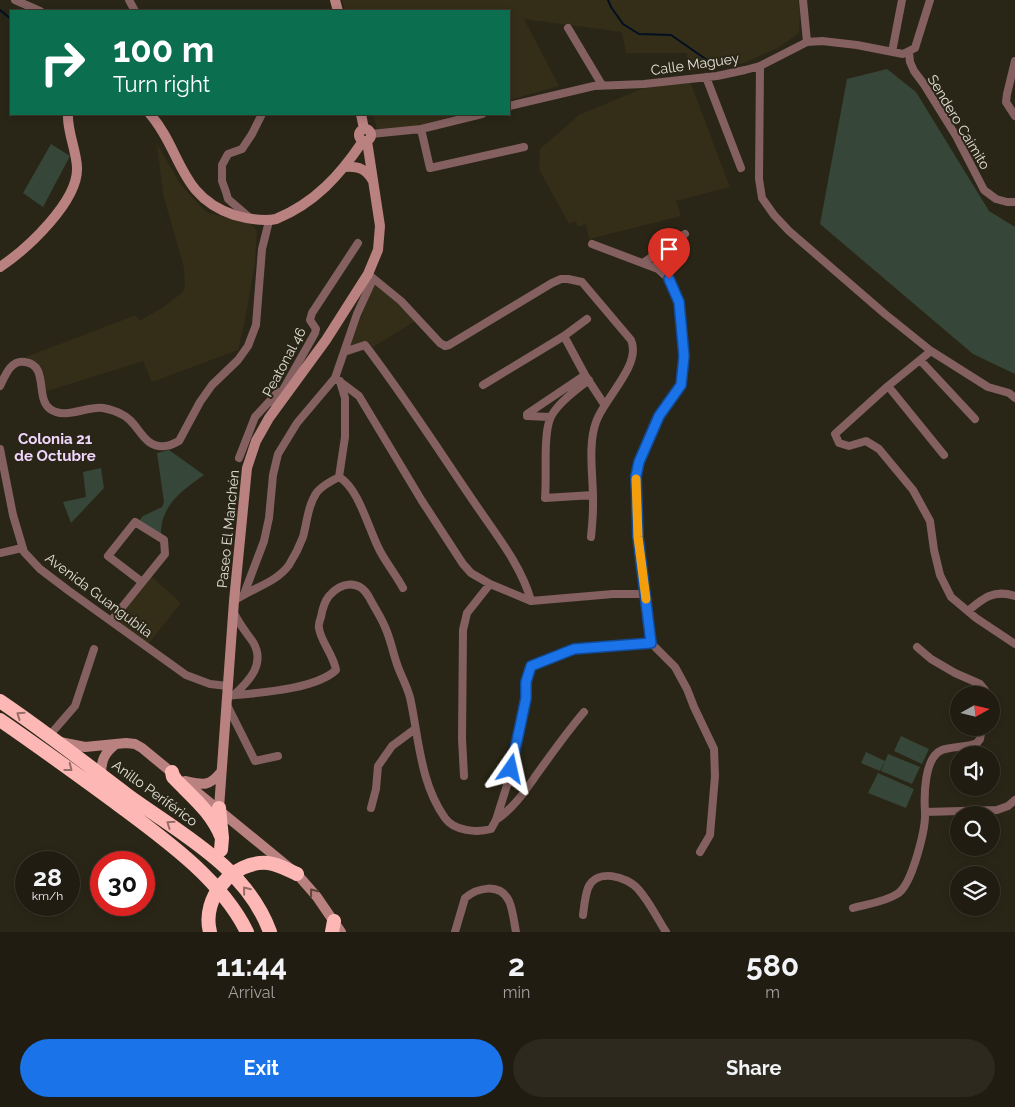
<!DOCTYPE html>
<html lang="en">
<head>
<meta charset="utf-8">
<style>
	:root { --surface:#201c11; --page:#2d291f; --text:#f1f3f6; --muted:#a2a19f; --line:#3d3a31; --accent:#1a73e8 }
	body { margin:0; font-family:Raleway,sans-serif; background:var(--page); color:var(--text); height:100vh; display:flex; flex-direction:column; font-size:19px; white-space:nowrap }
	* { box-sizing:border-box; margin:0 }
	p { font-size:16px; color:var(--muted) }
	.icon { flex:none; width:28px; height:28px; fill:none; stroke:currentColor; stroke-width:2; stroke-linecap:round; stroke-linejoin:round }
	.map { position:relative; height:932px; overflow:hidden }
	.side { display:flex; flex-direction:column; background:var(--surface); flex:1 }
	.side>* { flex:none }
	.guide { position:absolute; left:10px; top:10px; width:500px; height:105px; border-radius:0px; box-shadow:0 2px 8px #0003,0 0 0 1px var(--line); background:#0b6e4f; color:#fff; overflow:hidden }
	.needle { width:32px; rotate:82deg }
	.buttons { position:absolute; left:950px; top:686px; display:grid; gap:10px }
	.buttons a { display:grid; place-items:center; width:50px; height:50px; border-radius:50%; background:var(--surface); box-shadow:0 2px 8px #0003,0 0 0 1px var(--line); font-size:25px }
	.speed { position:absolute; left:15px; top:851px; display:flex; gap:10px; font-size:25px; font-weight:700; text-align:center }
	.speed>* { display:grid; place-content:center; width:65px; height:65px; border-radius:50%; background:var(--surface); box-shadow:0 2px 8px #0003,0 0 0 1px var(--line); line-height:1 }
	.speed small { font-size:12px; font-weight:400 }
	.speed .limit { border:8px solid #d22; background:#fff; color:#111 }
	.pin { position:absolute; display:grid; place-items:center; width:42px; height:42px; color:#fff; margin:-51px -21px; border-radius:50% 50% 50% 0; rotate:-45deg; box-shadow:0 0 5px #0007 }
	.pin .icon { rotate:45deg }
	.me { position:absolute; width:55px; margin:-28px; rotate:11deg; stroke-linejoin:round; filter:drop-shadow(0 0 4px #0008) }
	.turn { display:flex; align-items:center; gap:18px; height:105px; padding:0 20px; font-size:22px }
	.turn .icon { width:65px; height:65px; stroke-width:2.5 }
	.turn b { display:block; font-size:35px; line-height:42px }
	.eta { display:flex; justify-content:space-evenly; align-items:center; height:85px; text-align:center }
	.eta b { font-size:30px; font-weight:700; line-height:35px }
	.button { display:flex; gap:10px; margin-top:auto; padding:10px 20px }
	.button a { flex:1; height:58px; border-radius:30px; background:var(--accent); color:#fff; font-size:20px; font-weight:700; line-height:58px; text-align:center }
	.button a+a { background:var(--page); color:var(--text) }
	.map>svg:first-child { display:block }
	.built { fill:#342d18 }
	.green { fill:#364638 }
	.lines { fill:none; stroke-linecap:round; stroke-linejoin:round }
	.stream { stroke:#001020; stroke-width:2 }
	.street { stroke:#846160; stroke-width:8 }
	.secondary { stroke:#b98180; stroke-width:10 }
	.highway { stroke:#fdb7b5; stroke-width:14 }
	.oneway { stroke:#946e66 }
	.oneway2 { stroke:#5c463c }
	.route-casing { stroke:#114b97; stroke-width:12 }
	.route { stroke:#1a73e8; stroke-width:9 }
	.slow { stroke:#f59e0b; stroke-width:9 }
	.labels { text-anchor:middle; dominant-baseline:central; stroke-width:4; stroke-linejoin:round; paint-order:stroke }
	.street-label { font-size:14px; fill:#e3e0d7; stroke:#2a2617 }
	.neighbourhood-label { font-size:15px; font-weight:bold; fill:#f0d5fc; stroke:#2a2617 }
</style>
</head>
<body>
<div class="map">
<svg width="1015" height="932" viewBox="0 0 1015 932">
	<rect width="100%" height="100%" fill="#2a2617"/>
	<path class="built" d="M 342,0 L 798,0 L 800,14 L 799,33 L 778,48 L 741,64 L 688,71 L 687,53 L 626,53 L 622,32 L 524,19 L 559,86 L 509,100 L 509,11 L 345,11 Z
		M 690,82 L 730,187 L 676,201 L 681,216 L 589,239 L 586,224 L 578,227 L 576,221 L 569,224 L 539,169 L 540,149 L 579,115 L 641,89 Z
		M 373,114 L 460,114 L 379,136 Z
		M 157,144 L 181,185 L 206,212 L 251,224 L 257,231 L 255,262 L 245,320 L 238,350 L 152,382 L 143,361 L 41,393 L 40,367 L 26,357 L 136,315 L 139,321 L 162,308 L 182,293 L 185,287 L 184,268 L 163,194 Z
		M 374,284 L 397,301 L 417,320 L 373,347 L 368,342 L 348,349 Z
		M 151,576 L 181,603 L 148,644 L 114,620 Z"/>
	<path class="green" d="M 887,69 L 916,92 L 989,211 L 1015,227 L 1015,374 L 973,354 L 820,224 L 847,79 Z
		M 51,144 L 70,156 L 43,207 L 23,193 Z
		M 169,450 L 204,475 C 181,491 160,506 161,536 L 138,522 L 143,516 L 162,507 L 164,502 L 157,453 Z
		M 101,468 L 104,488 L 71,523 L 63,502 L 86,497 L 83,472 Z
		M 901,736 L 929,749 L 922,764 L 894,751 Z
		M 866,752 L 885,761 L 880,771 L 861,763 Z
		M 888,754 L 920,767 L 912,784 L 881,771 Z
		M 878,773 L 914,789 L 906,808 L 868,793 Z"/>
	<g class="lines">
		<path class="stream" d="M 608,0 L 611,7 L 623,24 L 639,34 L 671,35 L 710,62
			M 0,10 L 11,19"/>
		<path class="street" d="M 15,0 L 40,11
			M 129,0 L 135,11
			M 803,0 L 807,42
			M 568,28 L 602,85
			M 892,52 L 902,0
			M 909,52 L 910,62 L 914,71 L 923,83 L 956,136 L 984,190 L 996,199 L 1007,202 L 1015,202
			M 1015,61 L 1007,94 L 1006,102 L 1015,116
			M 760,66 L 759,179 L 762,198 L 774,215 L 789,231 L 885,314 L 931,351 L 988,387 L 1009,393 L 1015,398
			M 706,77 L 741,168
			M 509,106 L 594,86 L 644,84 L 717,76 L 745,70 L 760,66 L 807,42 L 822,41 L 857,45 L 903,54 L 915,48 L 930,0
			M 421,129 L 430,168 L 524,147
			M 371,134 L 421,129 L 482,114
			M 250,218 L 228,199 L 226,192 L 222,181 L 222,165 L 228,154 L 242,149 L 252,134 L 262,114
			M 592,244 L 658,269 L 669,279 L 679,302 L 684,356 L 681,385 L 659,417 L 639,462 L 636,476 L 636,500 L 638,537 L 651,643 L 675,667 L 687,689 L 694,707 L 714,749 L 715,776 L 710,835 L 700,852
			M 643,263 L 685,234
			M 368,274 L 401,301 L 440,343 L 445,346 L 449,345 L 552,283 L 561,279 L 568,279 L 582,282 L 631,340 C 642,365 604,398 596,422 C 587,447 594,480 593,506 C 593,517 592,527 591,537
			M 564,336 L 585,375 L 604,404
			M 931,351 L 888,386 L 835,434 L 839,443 L 849,446 L 866,441 L 879,449 L 913,490 L 930,521 L 934,550 L 940,575 L 951,597 L 976,618 L 1015,644
			M 344,352 L 365,345 C 404,396 438,449 474,502 C 494,532 522,566 531,601
			M 920,360 L 975,419
			M 335,378 L 359,396 L 422,501 L 463,564 L 471,573 L 490,584 L 531,601 L 613,594 L 646,594
			M 589,380 C 578,388 555,405 550,419 C 543,437 547,476 545,498 L 593,495
			M 483,385 L 564,336 L 587,319
			M 0,386 C 5,376 11,359 25,362 C 49,365 35,398 50,409 C 65,420 86,406 103,408 C 108,409 116,411 121,414 C 139,421 142,449 165,446 C 170,446 175,443 179,441 L 200,402 L 212,385 L 238,360 L 248,346 L 256,325 L 262,249 L 269,221
			M 888,386 L 944,455
			M 275,404 L 315,333 L 316,329 L 310,320 L 312,313 L 358,243
			M 550,417 L 527,416 L 527,414 L 585,375
			M 0,449 L 13,515 L 24,552 L 40,569 L 69,591 L 186,675 L 210,684 L 228,686
			M 239,458 L 255,417 L 278,392
			M 339,477 C 359,488 369,531 380,551 C 387,564 396,575 403,588
			M 0,553 L 22,548
			M 244,594 L 264,541 L 269,518 L 273,475 L 278,454 L 297,423 L 335,378 L 357,314 L 373,279
			M 234,601 C 252,588 276,583 289,565 C 294,557 300,545 303,537 C 307,522 308,505 317,492 C 323,485 331,481 339,477 L 345,437 L 345,398 L 340,381
			M 968,611 C 983,598 994,589 1015,596
			M 111,621 L 165,554 L 164,540 L 135,522 L 108,556 L 142,582
			M 917,647 L 931,659 L 955,673 L 980,684 L 985,690 L 986,695
			M 234,695 C 249,681 266,664 253,642 C 246,632 239,624 234,613
			M 227,696 C 255,693 315,690 336,670 C 334,656 320,640 319,628 C 318,625 320,620 321,617 C 322,611 325,601 329,596 C 341,582 359,579 369,597 C 374,607 381,617 385,627 C 391,640 393,654 398,667 C 402,678 409,690 411,702 C 419,742 421,784 445,818 C 454,831 477,833 491,829 L 496,820 L 508,782 L 526,698 L 526,682 L 531,666 L 574,649 L 651,643
			M 227,705 L 255,761 L 278,756
			M 982,728 L 980,739 L 977,743 C 966,748 953,746 942,750 C 924,757 924,796 925,812 L 997,810 L 1008,806 L 1015,800
			M 49,736 L 75,706 L 94,649
			M 464,776 L 462,739 L 463,630 L 467,613 L 490,584
			M 371,808 L 376,789 L 378,766 L 392,746 L 415,729
			M 496,820 C 514,808 525,791 537,774 C 552,753 567,732 584,712
			M 853,908 C 867,904 885,902 897,894 C 912,886 926,828 925,812
			M 583,915 C 584,907 585,896 588,888 C 596,868 627,876 638,889 C 649,901 657,918 666,932
			M 455,932 L 465,898 C 477,888 500,882 509,901 C 513,910 514,922 516,932"/>
		<path class="secondary" d="M 335,0 L 338,11
			M 150,114 C 182,151 179,197 234,215 C 248,219 262,222 276,219 C 315,203 340,175 363,141
			M 361,114 L 364,129
			M359 135a6 6 0 1 1 12 0a6 6 0 1 1-12 0Z
			M 345,167 C 359,166 366,169 373,181
			M 0,267 C 27,249 79,201 77,167 C 76,149 67,131 68,114
			M 60,742 L 85,747 L 126,743 L 135,744 L 142,748 L 176,776
			M 101,775 C 101,761 104,753 116,744
			M 185,781 C 203,785 209,787 221,772
			M 192,788 L 297,874 L 317,897 L 341,932
			M 219,808 L 234,601 L 247,468 L 256,441 L 269,418 L 326,340 L 368,274 L 378,250 L 380,226 L 367,141"/>
		<path class="highway" d="M 0,701 C 43,730 85,763 126,794 C 179,833 246,866 270,932
			M 0,720 C 38,746 75,773 112,800 C 160,836 220,877 247,932
			M 172,772 L 173,777 C 193,798 211,811 222,838
			M 219,808 L 222,838 L 221,850
			M 210,932 C 201,898 233,860 268,863 C 278,864 288,870 297,874
			M 332,932 L 334,921"/>
	</g>
	<defs><path id="oneway-chevron" d="M-2-3.5L2.5 0L-2 3.5" fill="none" stroke-width="1.6" stroke-linecap="round" stroke-linejoin="round" transform="scale(1.25)"/></defs>
	<g class="oneway">
		<use href="#oneway-chevron" transform="translate(20 715) rotate(-145)"/>
		<use href="#oneway-chevron" transform="translate(69 768) rotate(38)"/>
		<use href="#oneway-chevron" transform="translate(170 824) rotate(-145)"/>
		<use href="#oneway-chevron" transform="translate(246 890) rotate(-129)"/>
	</g>
	<use class="oneway2" href="#oneway-chevron" transform="translate(313 892) rotate(-128)"/>
	<g class="lines">
		<defs>
			<path id="route" d="M 511,769 L 526,698 L 526,682 L 531,666 L 574,649 L 651,643 L 638,537 L 636,476 L 639,462 L 659,416 L 681,385 L 684,356 L 679,302 L 669,279"/>
		</defs>
		<use href="#route" class="route-casing"/>
		<use href="#route" class="route"/>
		<path class="slow" d="M 636,479 L 638,537 L 646,599"/>
	</g>
	<g class="labels">
		<g class="street-label">
			<text transform="translate(695 64) rotate(-8)">Calle Maguey</text>
			<text transform="translate(959 122) rotate(59)">Sendero Caimito</text>
			<text transform="translate(284 362) rotate(-62)">Peatonal 46</text>
			<text transform="translate(228 529) rotate(-84)">Paseo El Manchén</text>
			<text transform="translate(99 595) rotate(37)">Avenida Guangubila</text>
			<text transform="translate(155 793) rotate(36)">Anillo Periférico</text>
		</g>
		<g class="neighbourhood-label">
			<text x="55" y="439">Colonia 21<tspan x="55" dy="17">de Octubre</tspan></text>
		</g>
	</g>
</svg>
<div class="buttons">
<a><svg class="needle" viewBox="-14 -14 28 28"><path d="M0-13l5 13h-10z" fill="#e53935"/><path d="M0 13l5-13h-10z" fill="#a2a19f"/></svg></a>
<a><svg class="icon" aria-label="sound" viewBox="0 0 24 24"><path d="M4 9h4l5-4v14l-5-4H4zM17 9q2 3 0 6"/></svg></a>
<a><svg class="icon" aria-label="search" viewBox="0 0 24 24"><circle cx="10" cy="10" r="6"/><path d="M15 15l6 6"/></svg></a>
<a><svg class="icon" aria-label="layers" viewBox="0 0 24 24"><path d="M12 4l9 5-9 5-9-5zM3 14l9 5 9-5"/></svg></a>
</div>
<div class="speed"><div>28<small>km/h</small></div><div class="limit">30</div></div>
<div class="pin" style="left:669px;top:279px;background:#d93025"><svg class="icon" aria-label="arrive" viewBox="0 0 24 24"><path d="M6 21V4h12l-3 4 3 4H6"/></svg></div>
<svg class="me" style="left:511px;top:769px" viewBox="-20 -20 40 40"><path d="M0-17L14 15 0 8-14 15z" fill="#1a73e8" stroke="#fff" stroke-width="4"/></svg>
<div class="guide">
<div class="turn"><svg class="icon" aria-label="right" viewBox="0 0 24 24"><path d="M7 20v-9h11M14 6l5 5-5 5"/></svg><div><b>100 m</b>Turn right</div></div>
</div>
</div>
<section class="side">
<div class="eta">
<div><b>11:44</b><p>Arrival</p></div>
<div><b>2</b><p>min</p></div>
<div><b>580</b><p>m</p></div>
</div>
<div class="button"><a>Exit</a><a>Share</a></div>
</section>
</body>
</html>
